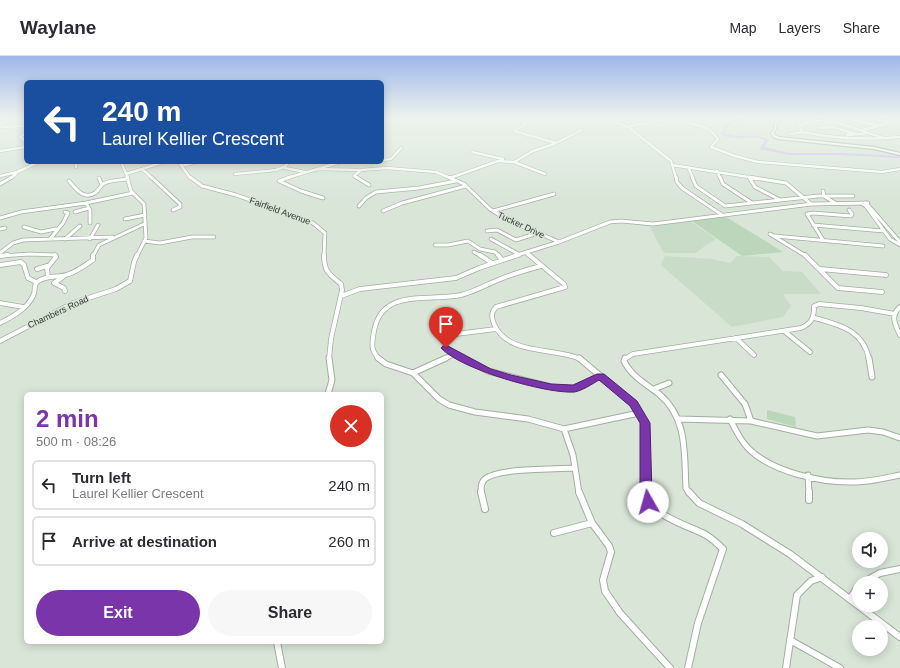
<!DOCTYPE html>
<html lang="en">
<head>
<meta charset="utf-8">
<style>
	:root { --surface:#fff; --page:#f7f7f7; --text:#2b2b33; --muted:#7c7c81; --line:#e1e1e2; --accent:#7935a9 }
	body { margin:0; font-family:Arial,sans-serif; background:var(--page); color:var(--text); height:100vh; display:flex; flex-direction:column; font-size:15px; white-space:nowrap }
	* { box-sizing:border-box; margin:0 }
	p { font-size:13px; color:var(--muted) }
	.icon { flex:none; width:22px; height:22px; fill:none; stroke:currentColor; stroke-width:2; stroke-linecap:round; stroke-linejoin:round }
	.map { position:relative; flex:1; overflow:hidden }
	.drawer { position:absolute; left:24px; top:336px; width:360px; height:252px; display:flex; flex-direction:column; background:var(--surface); border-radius:6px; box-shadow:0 2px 10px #0003 }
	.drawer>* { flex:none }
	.guide { position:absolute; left:24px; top:24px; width:360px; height:84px; border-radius:6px; box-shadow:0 2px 10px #0003; background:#1a4fa0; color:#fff; overflow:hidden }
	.fabs { position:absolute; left:852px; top:476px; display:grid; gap:8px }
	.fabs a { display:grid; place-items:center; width:36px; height:36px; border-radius:50%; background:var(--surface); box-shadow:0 2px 10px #0003; font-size:20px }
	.pin { position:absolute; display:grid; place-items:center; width:34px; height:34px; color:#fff; margin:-41px -17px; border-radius:50% 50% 50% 0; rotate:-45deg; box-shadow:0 0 4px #0007 }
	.pin .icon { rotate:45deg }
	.me { position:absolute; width:44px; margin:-22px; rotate:353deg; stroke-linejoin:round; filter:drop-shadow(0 0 3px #0008) }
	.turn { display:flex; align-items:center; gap:14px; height:84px; padding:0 12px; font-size:18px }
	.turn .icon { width:52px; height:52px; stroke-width:2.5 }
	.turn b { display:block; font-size:28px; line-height:34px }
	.round { display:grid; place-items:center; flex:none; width:42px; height:42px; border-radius:21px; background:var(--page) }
	.head { display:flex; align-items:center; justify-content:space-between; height:68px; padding:0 12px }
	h1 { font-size:24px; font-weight:800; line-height:30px; color:var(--accent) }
	.primary-button { display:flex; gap:8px; margin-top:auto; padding:8px 12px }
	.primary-button a { flex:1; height:46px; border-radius:24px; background:var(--accent); color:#fff; font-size:16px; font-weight:800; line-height:46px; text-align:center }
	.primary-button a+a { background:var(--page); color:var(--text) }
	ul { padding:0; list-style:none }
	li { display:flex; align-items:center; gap:12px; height:50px; margin:0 8px 6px; padding:0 4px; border:2px solid var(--line); border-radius:6px }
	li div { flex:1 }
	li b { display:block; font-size:15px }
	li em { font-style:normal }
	header { display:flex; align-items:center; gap:24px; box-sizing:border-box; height:56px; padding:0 20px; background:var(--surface); border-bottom:1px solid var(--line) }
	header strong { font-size:19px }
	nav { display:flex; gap:22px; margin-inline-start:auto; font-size:14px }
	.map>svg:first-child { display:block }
	.built { fill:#c9dcc8 }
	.green { fill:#bbd6ba }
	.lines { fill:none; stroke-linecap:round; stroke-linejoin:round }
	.river { fill:#d3b9ec; fill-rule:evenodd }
	.minor-far4-casing { stroke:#a1aea0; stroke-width:3.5 }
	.minor-far3-casing { stroke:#a1aea0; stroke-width:4.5 }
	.minor-far2-casing { stroke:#a1aea0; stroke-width:5.5 }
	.minor-far1-casing { stroke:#a1aea0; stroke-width:7 }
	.minor-casing { stroke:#a1aea0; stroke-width:8 }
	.major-casing { stroke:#a1aea0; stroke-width:2.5 }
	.minor-far4 { stroke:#fff; stroke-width:2.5 }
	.minor-far3 { stroke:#fff; stroke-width:3 }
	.minor-far2 { stroke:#fff; stroke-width:4 }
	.minor-far1 { stroke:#fff; stroke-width:5 }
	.minor { stroke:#fff; stroke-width:6 }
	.major { fill:#fff; fill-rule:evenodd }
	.route { fill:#7935a9; stroke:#4f226e }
	.labels { text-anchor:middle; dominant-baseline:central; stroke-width:3.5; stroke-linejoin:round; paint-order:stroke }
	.far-street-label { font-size:9px; fill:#333833; stroke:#d8e5d7 }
</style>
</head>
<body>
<header>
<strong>Waylane</strong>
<nav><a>Map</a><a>Layers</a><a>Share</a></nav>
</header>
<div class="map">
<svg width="900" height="612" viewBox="0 0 900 612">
	<rect width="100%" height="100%" fill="#d8e5d7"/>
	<path class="built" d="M 690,165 L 716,183 L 706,189 L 696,197 L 667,197 L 663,196 L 650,171 Z
		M 665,200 L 712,203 L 730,207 L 737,200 L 769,201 L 783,215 L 802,216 L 821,238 L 783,238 L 791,250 L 783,261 L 732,271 L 661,209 Z"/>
	<path class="green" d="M 726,161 L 783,196 L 742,200 L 692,165 Z
		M 767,354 L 795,361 L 796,371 L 767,363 Z"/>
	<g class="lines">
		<path class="river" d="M 741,62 L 746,62 L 728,70 L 724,77 C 738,84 755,75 769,84 L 764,91 L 790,97 L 841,97 L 900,100 L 900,102 L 841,99 L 790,99 L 760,93 L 765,84 C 750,78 734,87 721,78 L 726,68 Z"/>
		<defs>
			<path id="minor-far4" d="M 605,62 L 628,71 L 671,105 L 676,122
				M 650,62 L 662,65 L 665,62
				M 685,62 L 690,67 L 709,73 L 718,83 L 711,91 L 735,100 L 758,106 L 882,116 L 900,113
				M 846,62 L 879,70
				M 872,63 L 889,66
				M 523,65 L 526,68 L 514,75 L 556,87
				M 615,65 L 633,62
				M 0,69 L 10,62
				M 0,71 L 26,70
				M 628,71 L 651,66
				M 820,72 L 833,71 L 855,78
				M 863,74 L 886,68 L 895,62
				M 26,77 L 20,81 L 25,85 L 26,91
				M 791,78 L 803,76
				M 847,79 L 868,77
				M 884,82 C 858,75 825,56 799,70 L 803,76 C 835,83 867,84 900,81
				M 0,95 L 26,91
				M 472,96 L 503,103
				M 26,97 L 26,103
				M 382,104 L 391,103 L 401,92
				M 76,106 L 76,111
				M 121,106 L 128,122
				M 179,106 L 190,122
				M 225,106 L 235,106
				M 514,106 L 545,118
				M 672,109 L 755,122
				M 181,110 L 197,106
				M 688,111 L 693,122
				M 285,112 L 305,116
				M 142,113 L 152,122
				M 317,113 L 361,114 L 387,112 L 436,116 L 450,122
				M 717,115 L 720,122
				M 126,118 L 164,106
				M 235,118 L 276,114 L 286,110 L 287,108 L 283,106
				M 0,120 L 17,116 L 39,106
				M 11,122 L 16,118
				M 287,122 L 341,106
				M 358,122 L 354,120 L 361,114
				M 450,122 L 498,105 L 514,106 L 533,95 L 554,88 L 582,74"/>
			<path id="minor-far3" d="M 127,121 L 131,135 L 144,148 L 146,182 L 137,200
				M 151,121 L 180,148 L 180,151 L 173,154
				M 190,121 L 202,130 L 236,139 L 304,163 L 313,167 L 325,177 L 324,200
				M 290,121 L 279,125 L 301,135 L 323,142
				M 356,121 L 369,129
				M 448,121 L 464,128 L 490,153 L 504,162 L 559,186
				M 676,121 L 677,126 L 682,132 L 722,159
				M 692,121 L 696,130 L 725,150 L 818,140 L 853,140
				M 720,121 L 723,128 L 752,147
				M 749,121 L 786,127 L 811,148
				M 749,121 L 755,131 L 780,144
				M 99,122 L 102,129
				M 450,122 L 452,121
				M 69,125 C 76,133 83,144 95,137 C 98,135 100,131 103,128 C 109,124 121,124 128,123
				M 0,128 L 12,121
				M 823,135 L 824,140 L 835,147
				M 86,147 L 90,154 L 90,167
				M 861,147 L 866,150 L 890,183 L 900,189
				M 866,147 L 900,186
				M 359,150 L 366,142 L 376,136 L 419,132 L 456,125
				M 383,155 L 402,147 L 466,130
				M 493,155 L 554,138
				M 75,156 L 89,152
				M 0,162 L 21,156 L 86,147 L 133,137
				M 125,163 L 145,159
				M 813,169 L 884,175
				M 24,171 L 41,176 L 56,173
				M 0,173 L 5,172
				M 487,175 L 497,174 L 516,184 L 538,177
				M 770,178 L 806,200
				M 775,180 L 883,190
				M 50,183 L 63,167 L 68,157 L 65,156
				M 65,183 L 80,170
				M 90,183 L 98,169
				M 491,183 L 520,199
				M 823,184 L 807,158 L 813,157 L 851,160 L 852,158 L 849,154
				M 144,185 L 160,187 L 192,181 L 214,181
				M 435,189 L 448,189 L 468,185 L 480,193 L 495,196 L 499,200
				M 474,196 L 481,200
				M 0,197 L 13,187 L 23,184 L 112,181
				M 526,197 L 530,200
				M 0,200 L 30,198 L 55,199 L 56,200
				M 93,200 L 99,189 L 144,168
				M 514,200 L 559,186 L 610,166 L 621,165 L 653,168 L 812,148 L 868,147"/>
			<path id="minor-far2" d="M 324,199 C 324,216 329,218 341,228 L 342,234 L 331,283 L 329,303
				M 480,199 L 492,207
				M 498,199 L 502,204
				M 529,199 L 564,228 L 565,231 L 496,251 C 491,256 491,261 494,268 C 508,300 554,291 580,303
				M 805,199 L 838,232 L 882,236
				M 0,200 L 8,199
				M 0,209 L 21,206 L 24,209 L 28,222 L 36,226
				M 37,213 L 47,210
				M 820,213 L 886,219
				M 48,221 L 47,212 L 56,201 L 55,199
				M 63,221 L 54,227 L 64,232 L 65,235
				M 341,240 L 360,233 L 456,222 L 479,212 L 518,199
				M 0,247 L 23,251
				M 900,251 C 890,259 895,269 900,279
				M 815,262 C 840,269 863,274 869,303
				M 0,267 C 12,261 27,253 33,240 C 36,236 33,230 37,226 C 45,219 59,222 69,218 C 78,215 85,209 93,204 L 93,199
				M 436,269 L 446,292 L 465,303
				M 784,275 L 810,296
				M 440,280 L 496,273
				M 736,282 L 754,299
				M 0,285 L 73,247 L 116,233 L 130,225 L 134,206 L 137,199
				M 379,303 C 370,293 372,288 374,275 C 382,231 430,246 461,239 C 473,236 486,229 498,224 C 512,218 526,214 541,210
				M 444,303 L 455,298
				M 625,303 L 633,298 L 801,272 C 812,267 814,262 814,250 L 819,248 L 861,252 L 895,258"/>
			<path id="minor-far1" d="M 378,302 L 386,308 L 413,317 L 439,343 L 449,349 L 475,356 L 528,363 L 564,373 L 573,399 L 579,437
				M 463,302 L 488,315 L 551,331 L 574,333 L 600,320
				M 579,302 L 634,348 L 645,367 L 646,437
				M 625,302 L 624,305 C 631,320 646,328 659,338 C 688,362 684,398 686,432 L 689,437
				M 869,302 L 872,321
				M 413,317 L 446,302
				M 721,319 L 745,348 L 751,365
				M 654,333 L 669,327
				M 328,338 L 332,324 L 329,302
				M 679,363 L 751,365 L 817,380 L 868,374 L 883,376 L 900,382
				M 730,363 C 735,373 740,384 748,392 C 771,416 822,427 854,426 C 870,426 885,422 900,419
				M 564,373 L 639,357
				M 808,419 L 809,437
				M 481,437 C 481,432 481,426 485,423 C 497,412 557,413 575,412"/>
			<path id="minor" d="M 481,436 L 485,453
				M 579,436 L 592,467 L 609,490 L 611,496 L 603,524 L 605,535 L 620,557 L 670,612
				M 646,436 C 647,459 690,470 706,479 C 713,483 718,488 723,493 L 698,567 L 688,612
				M 689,436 L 699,447 L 742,468 L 790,498 L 900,581
				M 809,436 L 809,444
				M 554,477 L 592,467
				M 862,527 L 880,517 L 900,513
				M 850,543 L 859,529
				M 790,584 L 840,612
				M 277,586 L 282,612
				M 786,612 L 797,539 L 811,525 L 822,521"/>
			<path id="major" d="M 776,62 L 778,62 L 776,73 L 773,77 L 775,79 L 779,81 L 874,91 L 900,97 L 900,99 L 874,93 L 778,83 L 773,81 L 771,77 L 774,73 Z"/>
		</defs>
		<use href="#minor-far4" class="minor-far4-casing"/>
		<use href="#minor-far3" class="minor-far3-casing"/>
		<use href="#minor-far2" class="minor-far2-casing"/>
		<use href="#minor-far1" class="minor-far1-casing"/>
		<use href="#minor" class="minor-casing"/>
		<use href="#major" class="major-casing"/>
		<use href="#minor-far4" class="minor-far4"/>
		<use href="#minor-far3" class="minor-far3"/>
		<use href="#minor-far2" class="minor-far2"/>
		<use href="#minor-far1" class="minor-far1"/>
		<use href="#minor" class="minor"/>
		<use href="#major" class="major"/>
	</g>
	<linearGradient id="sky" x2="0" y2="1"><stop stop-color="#9fb6ea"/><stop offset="0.42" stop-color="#edf3ed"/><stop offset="1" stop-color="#edf3ed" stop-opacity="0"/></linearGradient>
	<rect width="900" height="147" fill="url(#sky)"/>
	<path class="route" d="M 446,289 L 491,313 L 511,319 L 551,328 L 573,329 L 597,318 L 604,318 L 637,345 L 650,367 L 652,439 L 654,446 L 652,450 L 648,451 L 644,450 L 640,439 L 640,367 L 630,350 L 599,324 C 592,328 582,335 574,336 C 546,338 460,313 441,292 L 443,290 Z"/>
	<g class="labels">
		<g class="far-street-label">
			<text transform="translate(280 155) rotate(20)">Fairfield Avenue</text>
			<text transform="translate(521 169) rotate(25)">Tucker Drive</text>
			<text transform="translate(58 256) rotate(-25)">Chambers Road</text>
		</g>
	</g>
</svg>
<div class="fabs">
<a><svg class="icon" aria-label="sound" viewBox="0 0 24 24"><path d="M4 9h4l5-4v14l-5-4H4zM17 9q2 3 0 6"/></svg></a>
<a>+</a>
<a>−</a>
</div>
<div class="pin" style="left:446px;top:292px;background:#d93025"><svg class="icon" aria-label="arrive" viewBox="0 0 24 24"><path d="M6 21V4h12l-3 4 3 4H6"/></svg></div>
<svg class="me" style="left:648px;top:446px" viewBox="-20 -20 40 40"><circle r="19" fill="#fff"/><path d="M0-13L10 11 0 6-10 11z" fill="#7935a9"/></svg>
<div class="guide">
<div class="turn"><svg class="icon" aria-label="left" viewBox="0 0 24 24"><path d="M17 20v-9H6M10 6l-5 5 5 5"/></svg><div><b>240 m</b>Laurel Kellier Crescent</div></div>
</div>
<section class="drawer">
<div class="head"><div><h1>2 min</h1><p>500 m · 08:26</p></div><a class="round" style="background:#d93025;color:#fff"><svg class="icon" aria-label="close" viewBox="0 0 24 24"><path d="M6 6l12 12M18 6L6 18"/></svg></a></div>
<ul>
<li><svg class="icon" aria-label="left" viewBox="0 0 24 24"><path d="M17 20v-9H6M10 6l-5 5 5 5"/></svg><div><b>Turn left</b><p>Laurel Kellier Crescent</p></div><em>240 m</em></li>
<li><svg class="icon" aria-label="arrive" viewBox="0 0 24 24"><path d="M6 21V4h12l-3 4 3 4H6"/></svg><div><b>Arrive at destination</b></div><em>260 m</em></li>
</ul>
<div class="primary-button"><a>Exit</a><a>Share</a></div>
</section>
</div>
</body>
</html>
